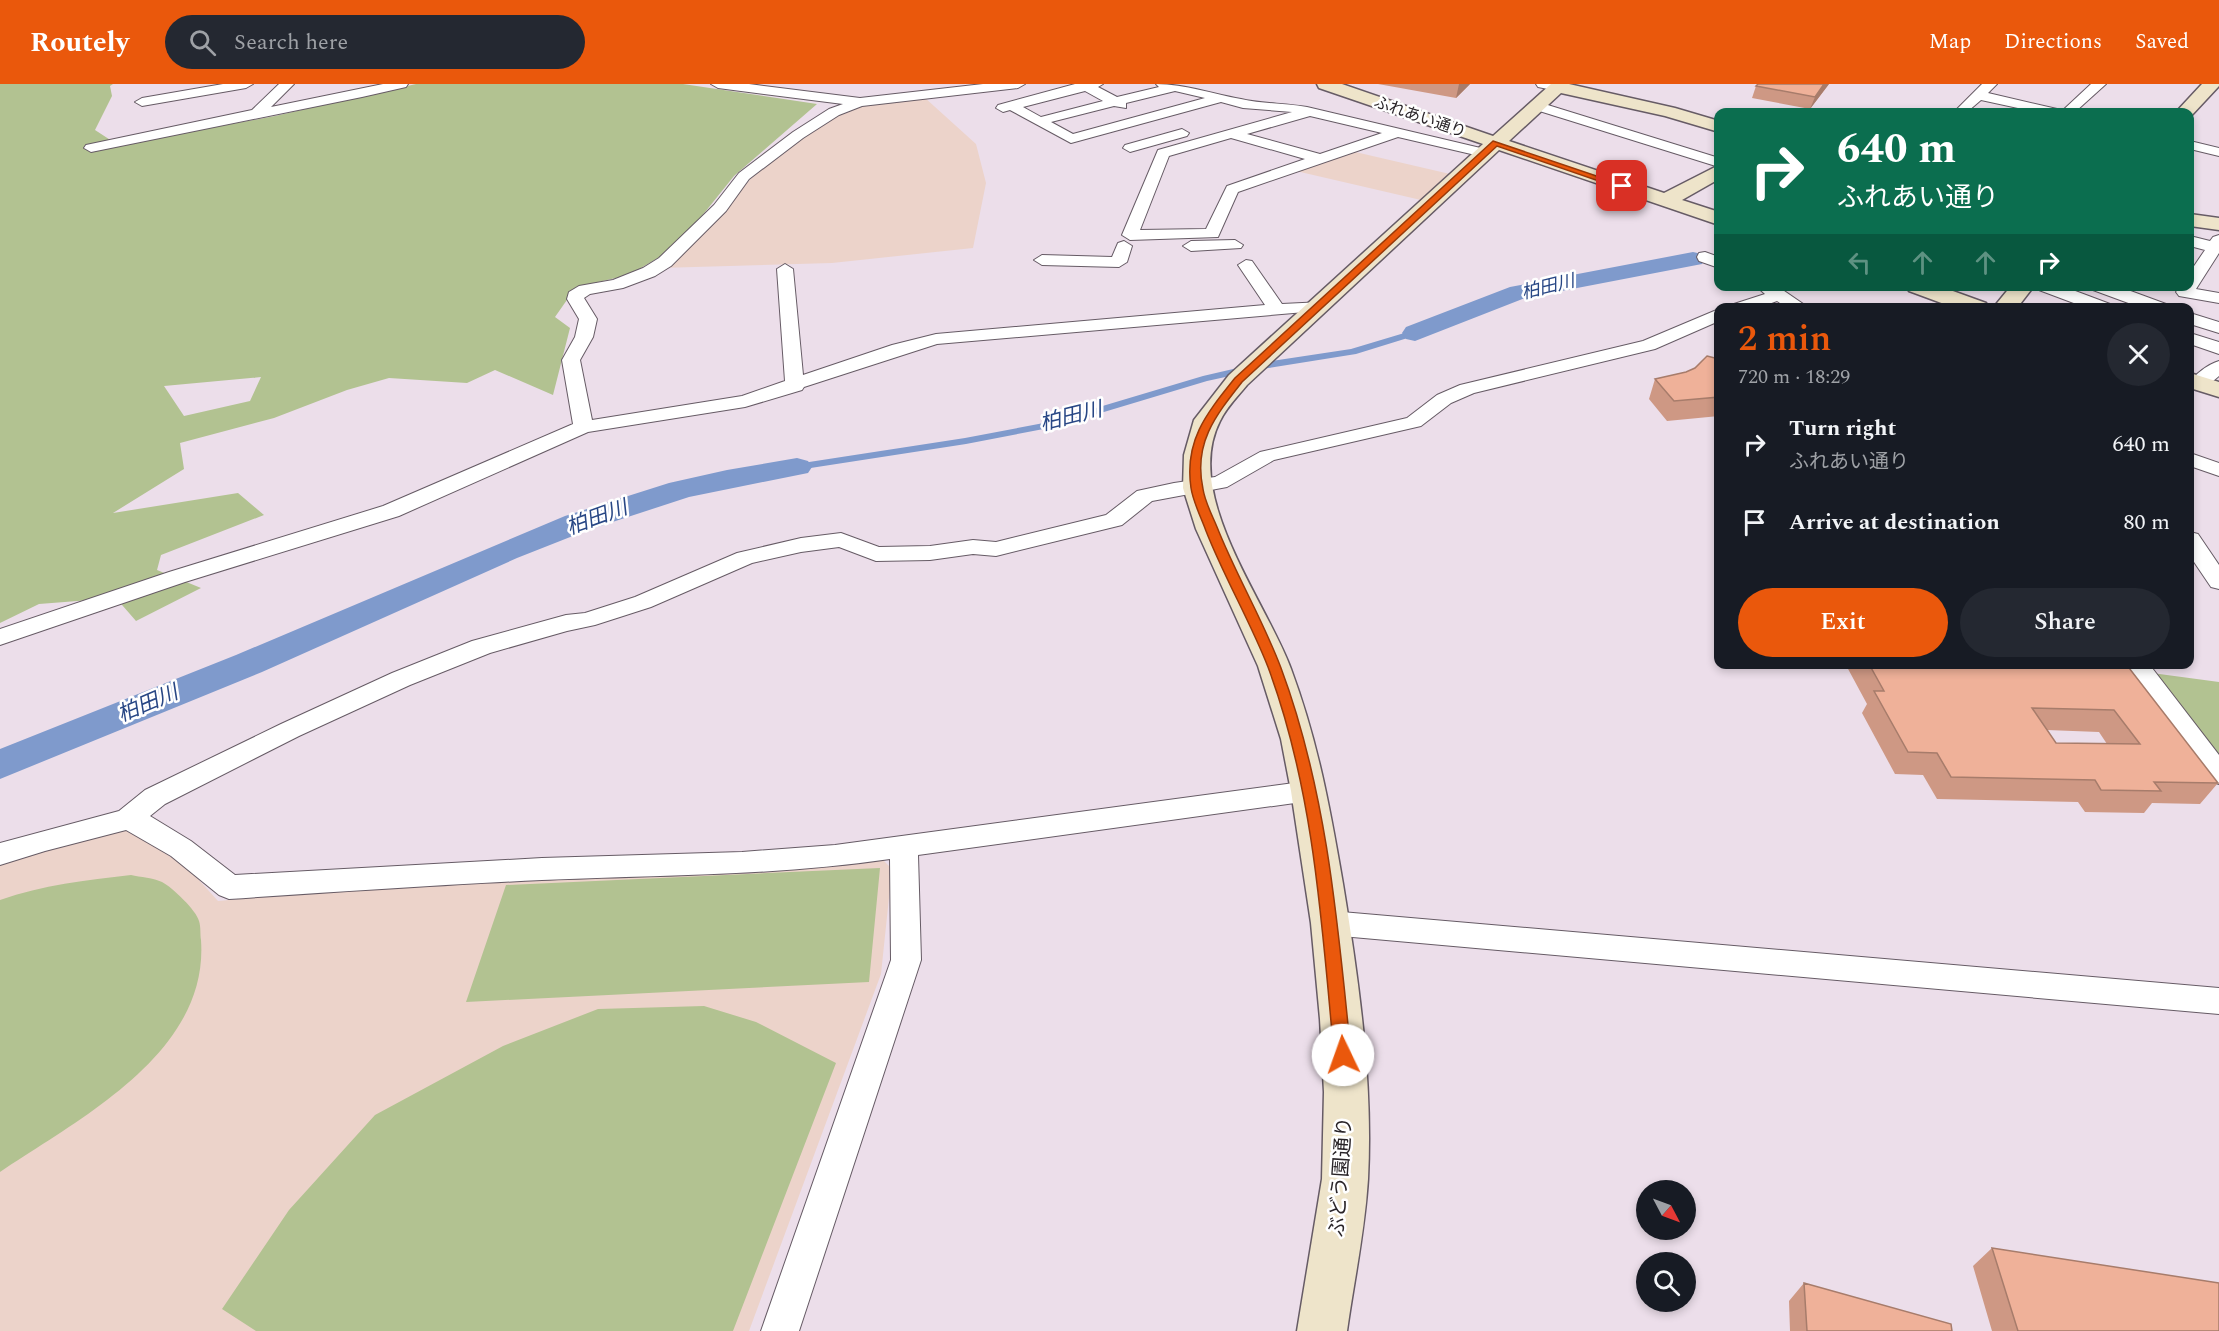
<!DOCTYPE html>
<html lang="en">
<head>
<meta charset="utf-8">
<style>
	:root { --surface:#171b24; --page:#242831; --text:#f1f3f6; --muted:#9ea1a6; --accent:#ea580c }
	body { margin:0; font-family:Spectral,"Noto Sans JP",serif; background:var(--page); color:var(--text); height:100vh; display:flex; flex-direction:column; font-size:22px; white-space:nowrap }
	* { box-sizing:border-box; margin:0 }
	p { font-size:20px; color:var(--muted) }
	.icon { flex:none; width:33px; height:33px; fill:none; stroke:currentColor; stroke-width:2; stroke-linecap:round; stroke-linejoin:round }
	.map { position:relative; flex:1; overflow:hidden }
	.panel { position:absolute; left:1714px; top:219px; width:480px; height:366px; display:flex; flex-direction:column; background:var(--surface); border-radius:12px; box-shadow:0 3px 9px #0003 }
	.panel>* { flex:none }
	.banner { position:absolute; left:1714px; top:24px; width:480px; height:183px; border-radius:12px; box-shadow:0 3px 9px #0003; background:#0b6e4f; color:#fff; overflow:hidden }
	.needle { width:39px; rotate:131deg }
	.tools { position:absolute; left:1636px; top:1096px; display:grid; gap:12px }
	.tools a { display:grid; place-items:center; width:60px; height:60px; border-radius:50%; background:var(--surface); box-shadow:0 3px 9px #0003; font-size:30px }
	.pin { position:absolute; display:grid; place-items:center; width:51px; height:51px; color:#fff; margin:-26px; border-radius:12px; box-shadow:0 3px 9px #0006 }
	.me { position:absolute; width:66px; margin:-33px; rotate:357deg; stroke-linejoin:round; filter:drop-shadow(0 0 4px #0008) }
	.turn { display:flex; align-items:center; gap:21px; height:126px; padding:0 24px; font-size:27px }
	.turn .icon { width:78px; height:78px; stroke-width:2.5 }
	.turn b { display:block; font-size:42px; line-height:51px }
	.lanes { display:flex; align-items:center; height:57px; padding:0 24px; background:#0003; justify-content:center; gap:30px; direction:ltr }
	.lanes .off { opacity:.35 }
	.round { display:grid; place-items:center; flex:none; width:63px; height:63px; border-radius:32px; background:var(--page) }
	.overview { display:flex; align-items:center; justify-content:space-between; height:102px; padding:0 24px }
	h1 { font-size:36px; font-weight:600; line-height:45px; color:var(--accent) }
	.cta { display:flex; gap:12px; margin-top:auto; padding:12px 24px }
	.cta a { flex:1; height:69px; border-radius:36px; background:var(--accent); color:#fff; font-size:24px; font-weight:600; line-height:69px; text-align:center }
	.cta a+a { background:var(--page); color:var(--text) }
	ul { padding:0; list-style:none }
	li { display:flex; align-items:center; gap:18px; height:78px; padding:0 24px }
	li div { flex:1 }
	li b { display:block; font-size:22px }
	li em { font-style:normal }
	header { display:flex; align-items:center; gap:36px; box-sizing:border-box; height:84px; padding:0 30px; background:var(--accent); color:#fff }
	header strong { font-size:28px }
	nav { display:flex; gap:33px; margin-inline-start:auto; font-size:21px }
	.search { width:420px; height:54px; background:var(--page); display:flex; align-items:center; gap:15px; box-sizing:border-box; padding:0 21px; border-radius:33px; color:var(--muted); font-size:22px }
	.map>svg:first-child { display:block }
	.education { fill:#ecd3ca }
	.green { fill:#b2c291; fill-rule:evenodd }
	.water { fill:#7f9acc }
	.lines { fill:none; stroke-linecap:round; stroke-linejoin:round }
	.river { fill:#7f9acc; fill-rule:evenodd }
	.street-casing { stroke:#665b65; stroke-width:2 }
	.secondary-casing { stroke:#665b65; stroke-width:3 }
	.street { fill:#fff; fill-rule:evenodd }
	.secondary { fill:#eee4ca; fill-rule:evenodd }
	.wall { fill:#ce9884; fill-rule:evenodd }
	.shaded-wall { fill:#a77c6b }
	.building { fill:#efb199; stroke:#a77c6b; stroke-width:1.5; fill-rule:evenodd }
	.route { fill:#ea580c; stroke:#983908; stroke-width:1.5 }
	.labels { text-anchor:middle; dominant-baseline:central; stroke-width:5; stroke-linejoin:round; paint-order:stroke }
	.far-street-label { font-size:16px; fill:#292428; stroke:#fff }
	.far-water-label { font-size:18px; font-style:italic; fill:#284785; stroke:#fff }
	.street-label { font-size:20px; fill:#292428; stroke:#fff }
	.water-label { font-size:21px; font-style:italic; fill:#284785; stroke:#fff }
</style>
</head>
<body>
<header>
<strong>Routely</strong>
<div class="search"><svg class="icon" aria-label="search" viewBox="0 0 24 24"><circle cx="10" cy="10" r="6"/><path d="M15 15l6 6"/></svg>Search here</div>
<nav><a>Map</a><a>Directions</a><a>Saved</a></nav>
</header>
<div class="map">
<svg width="2219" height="1247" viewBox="0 0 2219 1247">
	<rect width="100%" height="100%" fill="#ecdeea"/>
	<path class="education" d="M 924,13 L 976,60 L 986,99 L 973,164 L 832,179 L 660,184 L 698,152 L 758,87 L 835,30 L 869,20 Z
		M 1351,67 L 1450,90 L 1421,116 L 1296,87 Z
		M 128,745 L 188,784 L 218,817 L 315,808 L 881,774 L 892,785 L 881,890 L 749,1247 L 0,1247 L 0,776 Z"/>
	<path class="green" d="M 0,0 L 113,0 L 110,2 L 112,12 L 95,46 L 118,61 L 275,32 L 416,0 L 683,0 L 817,20 L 734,92 L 693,143 L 663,171 L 629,191 L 576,203 L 555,233 L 570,244 L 553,311 L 495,286 L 467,299 L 389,294 L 347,306 L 274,334 L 180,359 L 184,385 L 113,429 L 238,409 L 264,431 L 161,471 L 157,486 L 201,504 L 136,537 L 116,514 L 39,520 L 0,539 ZM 261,293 L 250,317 L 184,332 L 164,302 Z
		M 2152,589 L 2219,598 L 2219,678 Z
		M 880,784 L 869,898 L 466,918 L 506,801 Z
		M 131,791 C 140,793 154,794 162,798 C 172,803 197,827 199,837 C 201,843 200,850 201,856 C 209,969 80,1034 0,1088 L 0,816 C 43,801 86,796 131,791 Z
		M 704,922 L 756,938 L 836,979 L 733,1247 L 256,1247 L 222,1225 L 289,1126 L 375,1031 L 503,962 L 598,925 Z"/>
	<path class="water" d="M 1461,229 L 1467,232 L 1427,248 L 1356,270 L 1262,285 L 1207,297 L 1054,343 L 966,360 L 746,394 L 745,388 L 965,354 L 1049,338 L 1203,292 L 1259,279 L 1351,265 L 1421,244 Z"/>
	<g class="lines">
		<path class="river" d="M 1693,168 L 1702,170 L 1705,175 L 1702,180 L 1525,214 L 1415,257 L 1406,255 L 1402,249 L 1406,243 L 1510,203 Z
			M 797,374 L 808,377 L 812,383 L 808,389 L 689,413 L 588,446 L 517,474 L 262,588 L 0,695 L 0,665 L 236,571 L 565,432 L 669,399 L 727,386 Z"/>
		<defs>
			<path id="street" d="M 223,0 L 253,0 L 246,4 L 142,22 L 135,18 L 142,14 Z
				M 279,0 L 294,0 L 271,23 L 383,0 L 408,0 L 406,3 L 362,13 L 91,68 L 84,64 L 86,61 L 252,26 Z
				M 711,0 L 749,0 L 860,14 L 983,0 L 1025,0 L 1018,4 L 862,22 L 839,31 L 803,54 L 749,95 L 726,127 L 671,182 L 655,192 L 623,204 L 590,210 L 584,214 L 597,235 L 593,253 L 580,276 L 592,336 L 742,312 L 785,297 L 777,185 L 785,180 L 793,185 L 803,291 L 892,261 L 936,250 L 1265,221 L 1238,181 L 1246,176 L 1252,177 L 1282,220 L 1323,218 L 1326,222 L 1323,226 L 1317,227 L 937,260 L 804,303 L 802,306 L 745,323 L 588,348 L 399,432 L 185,498 L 0,561 L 0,545 L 169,488 L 383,422 L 573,340 L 562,276 L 575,253 L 579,235 L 567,215 L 569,208 L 579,202 L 613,196 L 643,184 L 659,174 L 714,121 L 739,89 L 793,48 L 829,25 L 843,20 L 718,4 Z
				M 1075,0 L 1103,0 L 1098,3 L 1117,13 L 1159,3 L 1156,0 C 1186,0 1212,10 1241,15 C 1262,20 1285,19 1307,23 L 1489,66 L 1491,69 L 1484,73 L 1398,53 L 1238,108 L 1218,153 L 1130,156 L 1122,151 L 1158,66 L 1292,28 L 1243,24 L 1221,18 L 1071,59 L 1010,26 L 1003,28 L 996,24 L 998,21 ZM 1085,7 L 1103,17 L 1041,33 L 1023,23 ZM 1175,7 L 1205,14 L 1073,50 L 1051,38 L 1114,22 L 1126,24 L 1126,19 ZM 1310,32 L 1382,49 L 1320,70 L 1247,50 ZM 1231,54 L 1305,75 L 1227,102 L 1206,145 L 1140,146 L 1169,72 Z
				M 1536,0 L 1562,0 L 1565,3 L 1558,7 L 1538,3 Z
				M 1982,0 L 1997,0 L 1988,9 L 2057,25 L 2059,28 L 2036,28 L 1981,16 L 1967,28 L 1954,28 Z
				M 2091,0 L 2106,0 L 2075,28 L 2061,28 Z
				M 1538,18 L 1719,74 L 1719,83 L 1533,25 L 1531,22 L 1533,19 Z
				M 1182,45 L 1189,49 L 1187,52 L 1130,68 L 1123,64 L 1125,61 Z
				M 2190,57 L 2219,64 L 2219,72 L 2190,65 Z
				M 2219,151 L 2219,169 L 2196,205 L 2219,209 L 2219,219 L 2179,212 L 2176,208 L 2179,204 L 2190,202 L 2190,188 L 2205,166 L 2190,162 L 2190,152 L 2210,157 L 2213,153 Z
				M 1235,156 L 1243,161 L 1241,164 L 1191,167 L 1183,162 L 1191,157 Z
				M 1124,157 L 1132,162 L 1127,178 L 1119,183 L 1042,181 L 1034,176 L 1042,171 L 1112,173 L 1118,159 Z
				M 1705,168 L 1719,173 L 1719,184 L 1699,177 L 1697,173 L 1699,169 Z
				M 1756,202 L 1777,202 L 1809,224 L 1788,224 L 1777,217 L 1758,224 L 1732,224 L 1734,220 L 1765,210 Z
				M 2037,202 L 2062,202 L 2110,220 L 2112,224 L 2087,224 L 2039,206 Z
				M 2091,202 L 2117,202 L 2166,220 L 2168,224 L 2142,224 L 2093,206 Z
				M 1719,225 L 1719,237 L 1655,265 L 1474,309 L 1451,319 L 1421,342 L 1274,376 L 1227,403 L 1152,417 L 1122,441 L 996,472 L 973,470 L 930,476 L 876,477 L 839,463 L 801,468 L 752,479 L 651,523 L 595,541 L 567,547 L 490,569 L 410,601 L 299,652 L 165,720 L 150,732 L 191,757 L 235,791 L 542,774 L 742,768 L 835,761 L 1309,697 L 1319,700 L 1323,707 L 1319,714 L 1309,717 L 918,771 L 921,876 L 799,1247 L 761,1247 L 891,876 L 890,775 C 774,792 658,791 542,796 C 437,801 333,808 229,815 L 219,811 L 171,772 L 126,746 L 45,767 L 0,781 L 0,759 L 119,727 L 145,706 L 281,640 L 392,589 L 472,557 L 566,531 L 585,529 L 635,513 L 737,469 L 801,454 L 841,449 L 879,463 L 930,462 L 973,456 L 996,458 L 1106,431 L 1137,407 L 1174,399 L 1215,393 L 1260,368 L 1407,334 L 1437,311 L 1460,301 L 1643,257 Z
				M 2190,229 L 2219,238 L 2219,249 L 2190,240 Z
				M 2190,249 L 2219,258 L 2219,270 L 2190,260 Z
				M 2219,277 L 2219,292 L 2206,303 L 2192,303 L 2190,300 C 2194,290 2209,280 2219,277 Z
				M 2190,369 L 2219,379 L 2219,392 L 2190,382 Z
				M 2190,448 L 2198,450 L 2219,481 L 2219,505 L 2211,503 L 2190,472 Z
				M 2123,580 L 2149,580 L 2219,671 L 2219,700 L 2210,697 Z
				M 1330,827 L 2219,904 L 2219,930 L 1330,851 L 1319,848 L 1315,839 L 1319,830 Z"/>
			<path id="secondary" d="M 1317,0 L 1342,0 L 1493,52 L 1551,0 L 1569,0 L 1675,24 L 1719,37 L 1719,48 L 1665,32 L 1561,9 L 1509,57 L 1664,109 L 1719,81 L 1719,95 L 1682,116 L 1719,128 L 1719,141 L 1499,66 L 1247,301 C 1238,312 1226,324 1220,337 C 1182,411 1265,515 1291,585 C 1318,658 1330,724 1343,800 C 1359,897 1373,998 1368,1095 C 1365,1146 1354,1197 1347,1247 L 1297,1247 L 1322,1095 L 1324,1008 L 1320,935 L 1311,839 L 1291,707 L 1281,655 L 1258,582 L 1196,445 L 1183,404 L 1184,371 L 1194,336 L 1229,291 L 1483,60 L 1319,4 Z
				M 2202,0 L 2219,0 L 2219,2 L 2191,32 L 2190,28 L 2176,28 Z
				M 2190,130 L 2219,134 L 2219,146 L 2190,142 Z
				M 1906,202 L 1939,202 L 1986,219 L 1989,224 L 1955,224 L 1909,207 Z
				M 2011,202 L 2034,202 L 2017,224 L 1993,224 Z
				M 2190,289 L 2219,298 L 2219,313 L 2190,304 Z"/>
		</defs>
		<use href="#street" class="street-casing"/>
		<use href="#secondary" class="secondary-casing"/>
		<use href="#street" class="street"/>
		<use href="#secondary" class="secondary"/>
	</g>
	<path class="wall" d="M 1378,0 L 1470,0 L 1456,14 Z
		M 1829,0 L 1810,25 L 1752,14 L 1756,2 Z
		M 1719,275 L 1719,332 L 1667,337 L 1649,315 L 1655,295 L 1686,288 Z
		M 1848,580 L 2126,580 L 2218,699 L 2200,720 L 2152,719 L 2144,729 L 2085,728 L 2078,718 L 1937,715 L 1923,691 L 1895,690 L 1862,629 L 1867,620 L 1847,583 ZM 2047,646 L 2099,648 L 2107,660 L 2056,659 Z
		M 1992,1164 L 2219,1247 L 1992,1247 L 1973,1182 Z
		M 1804,1199 L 1952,1247 L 1790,1247 L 1789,1217 Z"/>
	<path class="shaded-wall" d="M 1459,0 L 1470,0 L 1456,14 Z
		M 1824,0 L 1829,0 L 1810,25 L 1815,13 Z"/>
	<path class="building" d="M 1758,0 L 1824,0 L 1815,13 L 1756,2 Z
		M 1707,272 L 1719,275 L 1719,313 L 1674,317 L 1655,295 L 1686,288 L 1695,284 Z
		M 1869,580 L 2126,580 L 2218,699 L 2154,698 L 2161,707 L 2101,706 L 2095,696 L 1951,693 L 1937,669 L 1908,668 L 1874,607 L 1884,607 ZM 2032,624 L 2114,626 L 2140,660 L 2056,659 Z
		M 1992,1164 L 2219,1199 L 2219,1247 L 2018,1247 Z
		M 1804,1199 L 1951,1240 L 1952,1247 L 1807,1247 Z"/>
	<path class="route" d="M 1493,57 L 1626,102 L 1619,104 L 1497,62 L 1242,298 C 1216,331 1193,359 1203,405 C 1205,418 1212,431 1217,443 C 1236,491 1263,536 1281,584 C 1327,707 1338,841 1351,971 L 1349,977 L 1343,979 L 1337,977 L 1334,971 C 1322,841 1314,706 1268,583 C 1250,537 1224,493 1206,447 C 1201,433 1193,418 1191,404 C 1184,356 1207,329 1235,294 Z"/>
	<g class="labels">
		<g class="far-street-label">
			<text transform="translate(1420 33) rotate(19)">ふれあい通り</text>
		</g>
		<g class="far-water-label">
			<text transform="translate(1548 203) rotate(-14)">柏田川</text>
		</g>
		<g class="street-label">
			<text transform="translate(1341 1093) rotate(-86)">ぶどう園通り</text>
		</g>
		<g class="water-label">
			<text transform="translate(1071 333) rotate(-14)">柏田川</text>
			<text transform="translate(597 434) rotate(-20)">柏田川</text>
			<text transform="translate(148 620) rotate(-23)">柏田川</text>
		</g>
	</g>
</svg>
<div class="tools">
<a><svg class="needle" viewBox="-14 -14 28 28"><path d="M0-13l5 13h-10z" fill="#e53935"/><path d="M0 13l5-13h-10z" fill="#9ea1a6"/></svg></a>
<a><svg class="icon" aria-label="search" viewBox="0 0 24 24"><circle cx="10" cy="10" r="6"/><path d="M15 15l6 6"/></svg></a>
</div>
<div class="pin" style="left:1622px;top:102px;background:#d93025"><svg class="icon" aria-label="arrive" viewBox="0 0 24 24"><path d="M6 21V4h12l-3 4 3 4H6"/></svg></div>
<svg class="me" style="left:1343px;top:971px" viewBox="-20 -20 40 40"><circle r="19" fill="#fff"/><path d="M0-13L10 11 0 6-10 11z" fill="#ea580c"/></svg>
<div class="banner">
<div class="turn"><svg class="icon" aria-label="right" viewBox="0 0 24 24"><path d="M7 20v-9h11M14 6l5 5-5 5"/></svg><div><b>640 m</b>ふれあい通り</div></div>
<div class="lanes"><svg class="icon off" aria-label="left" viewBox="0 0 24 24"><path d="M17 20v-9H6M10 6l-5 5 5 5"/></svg><svg class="icon off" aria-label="ahead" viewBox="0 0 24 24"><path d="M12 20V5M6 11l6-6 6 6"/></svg><svg class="icon off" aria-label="ahead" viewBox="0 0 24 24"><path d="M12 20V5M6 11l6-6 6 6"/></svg><svg class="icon" aria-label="right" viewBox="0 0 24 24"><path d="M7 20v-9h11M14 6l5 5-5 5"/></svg></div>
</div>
<section class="panel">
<div class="overview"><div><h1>2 min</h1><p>720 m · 18:29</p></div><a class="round"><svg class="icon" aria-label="close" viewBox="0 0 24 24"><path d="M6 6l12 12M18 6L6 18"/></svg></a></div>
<ul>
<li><svg class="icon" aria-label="right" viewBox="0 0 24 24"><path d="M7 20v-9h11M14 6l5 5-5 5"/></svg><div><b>Turn right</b><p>ふれあい通り</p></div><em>640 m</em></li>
<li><svg class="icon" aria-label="arrive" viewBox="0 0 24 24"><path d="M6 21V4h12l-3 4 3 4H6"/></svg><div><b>Arrive at destination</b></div><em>80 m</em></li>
</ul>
<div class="cta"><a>Exit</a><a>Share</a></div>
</section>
</div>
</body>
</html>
